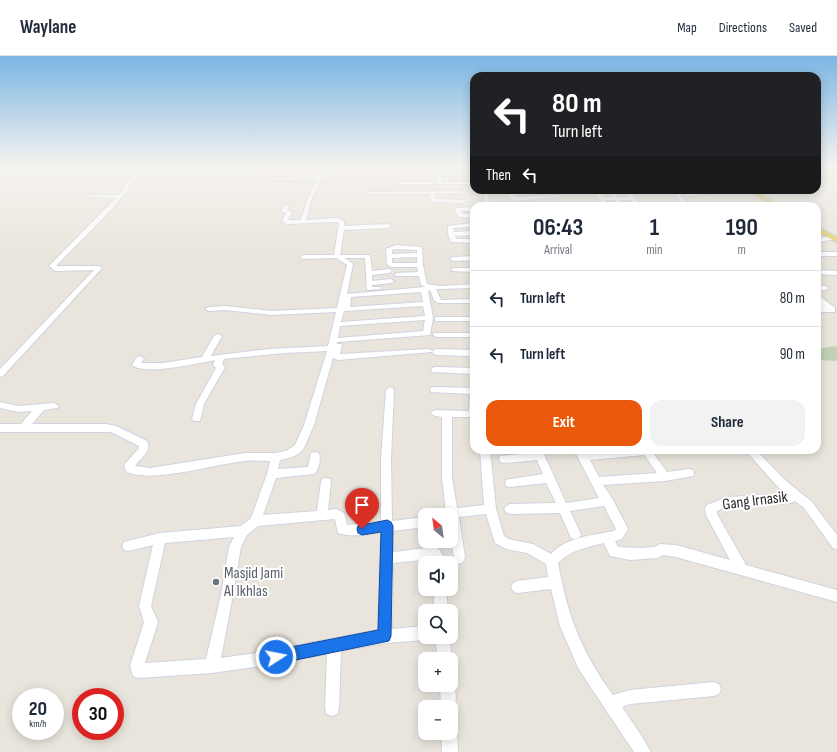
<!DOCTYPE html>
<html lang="en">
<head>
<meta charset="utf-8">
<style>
	:root { --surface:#fff; --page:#f2f2f3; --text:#1f2937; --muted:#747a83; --line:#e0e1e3; --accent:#ea580c }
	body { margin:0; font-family:"Sofia Sans Condensed",sans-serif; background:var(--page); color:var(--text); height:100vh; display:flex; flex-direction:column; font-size:15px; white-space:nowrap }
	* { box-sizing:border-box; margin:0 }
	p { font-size:13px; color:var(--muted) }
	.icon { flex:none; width:22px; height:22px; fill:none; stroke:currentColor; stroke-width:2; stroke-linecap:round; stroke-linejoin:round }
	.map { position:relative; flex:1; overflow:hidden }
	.sheet { position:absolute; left:470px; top:146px; width:351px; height:252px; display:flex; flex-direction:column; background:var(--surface); border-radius:12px; box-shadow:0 2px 10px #0003 }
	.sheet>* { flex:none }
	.top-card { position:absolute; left:470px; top:16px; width:351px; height:122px; border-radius:12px; box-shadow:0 2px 10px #0003; background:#202124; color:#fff; overflow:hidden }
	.needle { width:26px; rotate:331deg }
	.fabs { position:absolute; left:418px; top:452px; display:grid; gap:8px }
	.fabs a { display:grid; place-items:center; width:40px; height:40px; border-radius:8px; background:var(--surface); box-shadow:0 2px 10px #0003; font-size:20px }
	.speed { position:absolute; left:12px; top:632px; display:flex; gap:8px; font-size:20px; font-weight:700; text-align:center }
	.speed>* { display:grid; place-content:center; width:52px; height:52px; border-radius:50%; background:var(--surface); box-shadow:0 2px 10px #0003; line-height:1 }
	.speed small { font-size:10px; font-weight:400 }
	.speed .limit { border:6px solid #d22; background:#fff; color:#111 }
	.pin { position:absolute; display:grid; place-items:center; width:34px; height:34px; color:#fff; margin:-41px -17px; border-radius:50% 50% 50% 0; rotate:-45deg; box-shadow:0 0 4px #0007 }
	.pin .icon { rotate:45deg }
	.me { position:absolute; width:44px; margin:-22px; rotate:79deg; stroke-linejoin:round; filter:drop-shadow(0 0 3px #0008) }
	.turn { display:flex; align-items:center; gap:14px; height:84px; padding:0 16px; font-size:18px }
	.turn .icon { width:52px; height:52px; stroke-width:2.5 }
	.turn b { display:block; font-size:28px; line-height:34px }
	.then { display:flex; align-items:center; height:38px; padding:0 16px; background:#0003; gap:8px; font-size:15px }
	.eta { display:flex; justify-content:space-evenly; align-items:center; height:68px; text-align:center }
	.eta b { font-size:24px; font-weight:700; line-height:28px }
	.primary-button { display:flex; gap:8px; margin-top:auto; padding:8px 16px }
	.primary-button a { flex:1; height:46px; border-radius:12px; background:var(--accent); color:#fff; font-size:16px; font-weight:700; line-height:46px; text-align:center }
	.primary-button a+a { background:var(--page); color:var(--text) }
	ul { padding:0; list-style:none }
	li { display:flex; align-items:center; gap:12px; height:56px; padding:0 16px; border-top:1px solid var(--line) }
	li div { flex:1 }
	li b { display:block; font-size:15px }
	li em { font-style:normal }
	header { display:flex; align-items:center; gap:24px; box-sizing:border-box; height:56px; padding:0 20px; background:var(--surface); border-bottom:1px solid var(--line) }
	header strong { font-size:19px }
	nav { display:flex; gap:22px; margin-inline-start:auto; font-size:14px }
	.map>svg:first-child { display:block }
	.cemetery { fill:#c0d1b5 }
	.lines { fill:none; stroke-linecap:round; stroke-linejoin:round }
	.minor-casing { stroke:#d1d2e0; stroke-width:2 }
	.major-casing { stroke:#c3c3c3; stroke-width:2 }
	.minor { fill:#fff; fill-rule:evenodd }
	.major { fill:#dfd06b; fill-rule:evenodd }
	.route { fill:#1a73e8; stroke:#114b97 }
	.worship-dot { fill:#6b7280; stroke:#fff; stroke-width:1.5 }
	.labels { text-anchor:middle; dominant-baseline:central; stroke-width:4; stroke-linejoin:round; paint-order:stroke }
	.near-street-label { font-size:16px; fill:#282828; stroke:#fff }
	.near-worship-label { font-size:16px; fill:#5b616d; stroke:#fff; text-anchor:start }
</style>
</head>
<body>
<header>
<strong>Waylane</strong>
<nav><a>Map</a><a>Directions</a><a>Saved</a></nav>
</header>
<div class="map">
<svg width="837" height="696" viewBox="0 0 837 696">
	<rect width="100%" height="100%" fill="#e9e5dc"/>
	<path class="cemetery" d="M 834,290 L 837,291 L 837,305 L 817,304 L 817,293 Z"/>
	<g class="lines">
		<defs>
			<path id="minor" d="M 110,111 L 142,115 L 129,129 L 128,134 L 113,152 L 56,210 L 99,210 L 102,212 L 3,320 L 0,321 L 0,313 L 94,214 L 55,215 L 49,210 L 116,142 L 90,141 L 88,140 L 88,139 L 118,139 L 124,133 L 125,128 L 136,116 L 115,115 Z
				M 324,111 L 328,111 L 312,142 L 306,164 L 337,162 L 344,165 L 344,170 L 388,168 L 391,170 L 388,172 L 344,174 L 340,199 L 370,199 L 372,215 L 389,213 L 392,215 L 389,217 L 372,219 L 372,225 L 391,223 L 394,225 L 391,227 L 372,229 L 372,231 L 381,231 L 381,233 L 367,234 L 365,202 L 345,202 L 353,208 L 347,238 L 425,231 L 421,229 L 419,220 L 395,220 L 395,218 L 397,217 L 418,216 L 417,211 L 391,211 L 387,208 L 386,193 L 396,189 L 422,191 L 423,209 L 427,228 L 440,230 L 474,228 L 474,232 L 436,233 L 441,244 L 474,243 L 474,247 L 438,247 L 434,244 L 430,234 L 428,235 L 433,262 L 430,279 L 337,286 L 337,288 L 341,288 L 342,290 L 340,298 L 429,293 L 433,295 L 436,293 L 474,294 L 474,300 L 436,299 L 432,296 L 338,304 L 333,302 L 314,369 L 304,392 C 299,400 289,402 280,404 L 278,413 L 308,411 L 311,397 L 315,396 L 319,397 C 321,403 319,414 314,418 L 276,422 L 263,459 L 317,455 L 321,426 L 322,423 L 326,422 L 330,423 L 331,426 L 328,454 L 336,453 L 344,457 L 347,469 L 381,466 L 381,403 L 386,334 L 390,331 L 393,332 L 394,334 L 391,403 L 392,465 L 425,461 L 425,471 L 392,475 L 393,496 L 435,491 L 439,493 L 443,500 L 444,507 L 432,507 L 431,503 L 393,507 L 392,573 L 425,570 L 425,581 L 430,581 L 425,584 L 385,587 L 341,595 L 339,653 L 337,658 L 332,660 L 327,658 L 325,653 L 327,598 L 262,610 L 212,617 L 138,622 L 133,620 L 130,610 L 144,566 L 139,550 L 153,489 L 128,495 L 124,494 L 122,490 L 124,486 L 160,477 L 241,470 L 251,462 L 267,418 L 270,405 C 262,405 253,404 245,405 C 219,407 147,429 126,415 L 124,409 L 139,392 L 139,390 L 111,376 L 0,376 L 0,368 L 21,368 L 32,355 L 19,356 L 0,352 L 0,346 L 19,350 L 54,347 L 59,350 L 57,352 L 44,354 L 32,368 L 106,368 L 116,370 L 147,385 C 153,396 139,403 135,410 L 150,412 L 245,397 L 276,397 L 286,395 L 295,389 L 304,369 L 327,295 L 285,297 L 224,303 L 222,308 L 225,311 L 204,348 L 200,365 L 194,365 L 192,363 L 196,348 L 216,312 L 213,309 L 215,304 C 199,307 143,320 132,309 L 137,301 L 140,300 L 144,303 L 141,307 L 163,307 L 202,301 L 214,280 L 218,278 L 222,280 L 211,300 L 269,293 L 328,290 L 336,256 L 272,259 L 225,254 L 209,255 L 205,253 L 209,251 L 225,250 L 272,255 L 337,252 L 347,209 L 337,202 L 303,203 L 300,201 L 303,199 L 334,199 L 339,167 L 336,166 L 287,168 L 282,165 L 286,157 L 281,155 L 284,149 L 286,148 L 289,150 L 287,154 L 292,156 L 288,164 L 301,164 L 308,142 L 318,123 L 271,124 L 269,123 L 271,122 L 319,120 ZM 396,193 L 417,194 L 417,197 L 392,198 L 392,194 ZM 417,201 L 417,207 L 392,207 L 392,202 ZM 421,236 L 423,246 L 350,251 L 351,241 ZM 423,250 L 425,260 L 341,266 L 344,255 ZM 425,264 L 423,275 L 338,282 L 340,270 ZM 335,463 L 338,477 C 352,482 366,478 381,476 L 378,574 L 262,596 L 221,602 L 233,539 L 241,491 L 247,479 L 258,470 ZM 234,481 L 229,491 L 221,539 L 206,603 L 145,607 L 158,566 L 151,550 L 165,487 Z
				M 438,117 L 474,117 L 474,119 L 441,120 L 442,126 L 474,126 L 474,128 L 395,128 L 393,127 L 395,126 L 437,126 L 437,120 Z
				M 482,134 L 486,134 L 492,150 L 486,150 Z
				M 593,134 L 597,134 L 603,141 L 613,141 L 607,134 L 612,134 L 618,141 L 629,141 L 623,134 L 628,134 L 643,150 L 637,150 L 631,144 L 620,144 L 626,150 L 620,150 L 615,144 L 605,144 L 610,150 L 604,150 Z
				M 678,134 L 682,134 L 680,139 L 690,150 L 658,150 L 661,148 L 683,148 L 675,139 Z
				M 716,134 L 721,134 L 722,136 L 720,137 L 685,140 L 683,139 Z
				M 461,135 L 463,135 L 463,137 L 434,138 L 435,143 L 465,144 L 465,146 L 463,147 L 431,146 L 429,138 L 369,138 L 367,137 L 369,136 Z
				M 537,136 L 539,137 L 539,138 L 513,139 L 515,141 L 560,139 L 562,140 L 560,141 L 513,145 L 508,138 L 510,137 Z
				M 698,148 L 707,148 L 710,150 L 695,150 Z
				M 719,148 L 727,150 L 716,150 Z
				M 474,151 L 474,155 L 461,155 L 463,158 L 474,158 L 474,162 L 459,161 L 454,154 L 457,152 Z
				M 474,167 L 474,171 L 453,172 L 454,176 L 474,175 L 474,179 L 455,180 L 456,183 L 474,183 L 474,187 L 451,186 L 448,178 L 448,170 Z
				M 834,180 L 837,182 L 836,183 L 817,186 L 817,182 Z
				M 817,196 L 837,196 L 837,200 L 817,200 Z
				M 474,200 L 474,204 L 453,205 L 450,203 L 453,201 Z
				M 454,212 L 474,212 L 474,216 L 452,215 L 452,213 Z
				M 817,214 L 837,215 L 837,219 L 817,218 Z
				M 817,230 L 826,230 L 829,232 L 826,234 L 817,234 Z
				M 817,238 L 835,252 L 835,256 L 822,256 L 817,251 L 817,245 L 819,245 L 817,244 Z
				M 435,261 L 474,261 L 474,265 L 435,265 Z
				M 434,277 L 474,277 L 474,281 L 437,281 L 433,279 Z
				M 435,311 L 474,312 L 474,318 L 432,316 L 431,314 L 432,312 Z
				M 434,331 L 474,332 L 474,361 L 452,361 L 452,421 L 457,452 L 484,449 L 480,394 L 490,394 L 496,453 L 504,480 L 508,483 L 533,488 L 551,498 C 566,481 594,479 614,475 L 616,473 L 604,450 L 570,455 L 581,478 L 579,482 L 575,483 L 571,482 L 560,457 L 510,458 L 506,456 L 504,453 L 506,450 L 510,448 L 556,447 L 546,427 L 510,431 L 506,430 L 505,427 L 506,424 L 510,423 L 543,418 L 537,404 L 504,407 L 500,406 L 499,403 L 500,400 L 533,397 L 532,394 L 542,394 L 566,447 L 599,442 L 574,394 L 584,394 L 586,397 L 615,394 L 651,394 L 667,416 L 689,413 L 693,414 L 694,417 L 693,420 L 665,425 L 603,429 L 612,442 L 628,473 L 622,483 L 615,485 L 618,491 L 641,492 L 655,491 L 660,488 L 676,489 L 730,504 L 706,459 L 705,452 L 707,449 L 727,441 L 786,438 L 778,431 L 745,394 L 756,394 L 786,425 L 812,446 L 837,479 L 837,493 L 833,492 L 804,452 L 795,445 L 791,447 L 727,451 L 717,455 L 717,458 L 746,509 L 837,534 L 837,546 L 676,501 L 663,499 L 658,502 L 630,504 L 610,500 L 604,487 C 588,491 570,494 558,507 C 568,561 581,595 613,639 L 630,634 L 714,626 L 719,628 L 721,633 L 719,638 L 714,640 L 630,648 L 622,651 L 641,679 L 651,696 L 634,696 L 578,612 L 560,570 L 551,533 L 517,537 L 513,535 L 511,531 L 513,527 L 517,525 L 548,521 L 546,508 L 527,497 L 506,493 L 495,487 L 486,458 L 459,461 L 465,502 L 463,506 L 459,508 L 455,506 L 451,485 L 451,459 L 447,459 L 446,457 L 442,421 L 442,361 L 435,360 L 430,357 L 435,354 L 469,355 L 470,338 L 431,336 L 430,334 L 431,332 ZM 644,399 L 646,401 L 657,417 L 599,421 L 590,404 Z
				M 434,533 L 446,533 L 448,555 L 434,555 Z
				M 435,581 L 449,581 L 452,603 L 451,605 L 451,603 L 438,603 Z
				M 451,623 C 457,631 457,648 453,656 L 451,657 L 451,651 L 441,651 L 440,629 L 451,629 Z
				M 451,670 L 454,672 L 457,677 L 458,696 L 442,696 L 441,677 L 451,677 Z"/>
			<path id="major" d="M 747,134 L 754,134 L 780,150 L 773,150 Z
				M 817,171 L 837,181 L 837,186 L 817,176 Z"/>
		</defs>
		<use href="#minor" class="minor-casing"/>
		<use href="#major" class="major-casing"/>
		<use href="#minor" class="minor"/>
		<use href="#major" class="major"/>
	</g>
	<linearGradient id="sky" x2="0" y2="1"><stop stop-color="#7cb6e4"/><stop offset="0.53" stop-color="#f5f3ef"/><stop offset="1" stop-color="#f5f3ef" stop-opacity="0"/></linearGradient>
	<rect width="837" height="208" fill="url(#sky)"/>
	<path class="route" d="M 387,464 L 391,466 L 393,470 L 391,580 L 389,585 L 276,608 L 272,606 L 269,601 L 272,596 L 276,594 L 378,574 L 381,476 L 362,479 L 358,477 L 357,473 L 358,470 Z"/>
	<circle class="worship-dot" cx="216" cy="526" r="4"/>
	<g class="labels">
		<g class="near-street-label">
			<text transform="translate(755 445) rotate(-7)">Gang Irnasik</text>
		</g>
		<g class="near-worship-label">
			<text x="224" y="517">Masjid Jami<tspan x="224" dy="18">Al Ikhlas</tspan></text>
		</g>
	</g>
</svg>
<div class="fabs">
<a><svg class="needle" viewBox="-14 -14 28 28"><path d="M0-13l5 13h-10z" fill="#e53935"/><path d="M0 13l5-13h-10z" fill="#747a83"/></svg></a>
<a><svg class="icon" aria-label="sound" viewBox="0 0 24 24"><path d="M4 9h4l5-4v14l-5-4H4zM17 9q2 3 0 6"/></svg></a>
<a><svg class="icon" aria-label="search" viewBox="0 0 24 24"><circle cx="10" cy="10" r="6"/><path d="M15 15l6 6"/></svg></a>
<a>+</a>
<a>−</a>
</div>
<div class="speed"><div>20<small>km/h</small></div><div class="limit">30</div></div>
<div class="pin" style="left:362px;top:473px;background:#d93025"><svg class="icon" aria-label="arrive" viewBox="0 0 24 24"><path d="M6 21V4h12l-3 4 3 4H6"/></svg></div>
<svg class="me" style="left:276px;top:601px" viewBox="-20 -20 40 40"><circle r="17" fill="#1a73e8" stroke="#fff" stroke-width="3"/><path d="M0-11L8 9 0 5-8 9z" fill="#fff"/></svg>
<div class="top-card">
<div class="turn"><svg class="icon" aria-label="left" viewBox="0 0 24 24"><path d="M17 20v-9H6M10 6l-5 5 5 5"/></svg><div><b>80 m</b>Turn left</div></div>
<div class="then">Then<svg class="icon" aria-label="left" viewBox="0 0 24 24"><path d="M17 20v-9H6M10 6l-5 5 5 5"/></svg></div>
</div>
<section class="sheet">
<div class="eta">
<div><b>06:43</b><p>Arrival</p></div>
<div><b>1</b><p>min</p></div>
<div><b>190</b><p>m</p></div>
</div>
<ul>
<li><svg class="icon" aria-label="left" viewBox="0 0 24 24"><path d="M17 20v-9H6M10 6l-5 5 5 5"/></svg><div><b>Turn left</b></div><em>80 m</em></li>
<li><svg class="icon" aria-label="left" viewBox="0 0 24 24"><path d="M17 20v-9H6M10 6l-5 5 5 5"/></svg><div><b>Turn left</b></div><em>90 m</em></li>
</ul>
<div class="primary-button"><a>Exit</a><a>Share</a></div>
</section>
</div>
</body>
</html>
